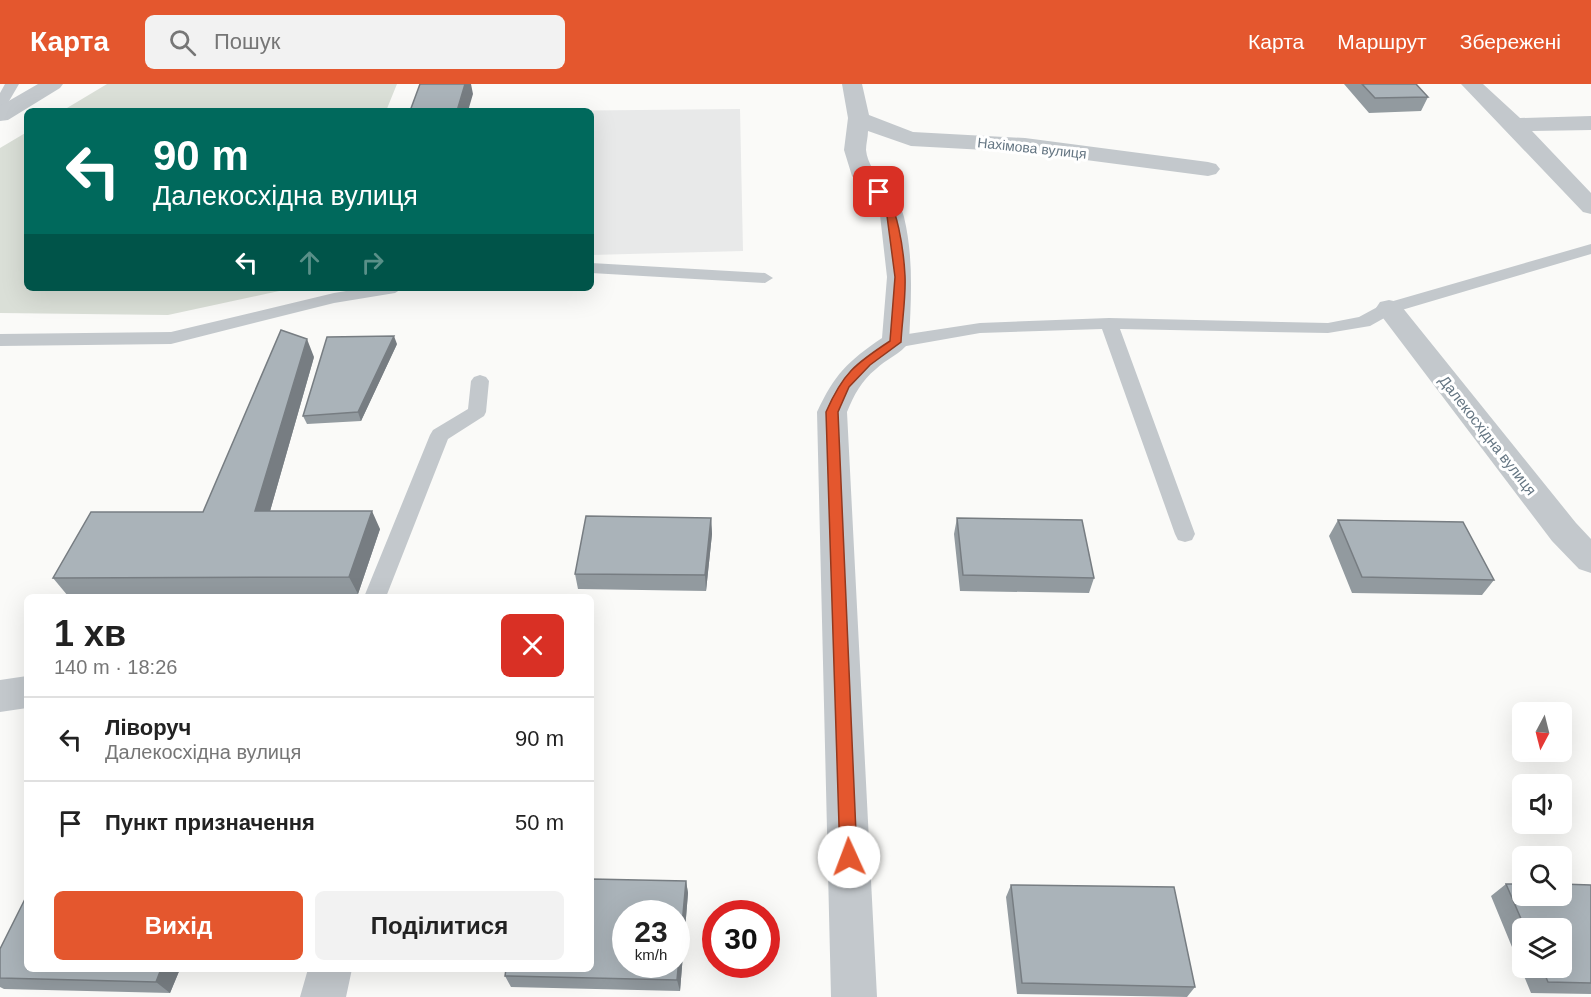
<!DOCTYPE html>
<html lang="uk">
<head>
<meta charset="utf-8">
<style>
	:root { --surface:#fff; --page:#f2f2f2; --text:#222; --muted:#767676; --line:#e0e0e0; --accent:#e4572e }
	body { margin:0; font-family:Arial,sans-serif; background:var(--page); color:var(--text); height:100vh; display:flex; flex-direction:column; font-size:22px; white-space:nowrap }
	* { box-sizing:border-box; margin:0 }
	p { font-size:20px; color:var(--muted) }
	.icon { flex:none; width:33px; height:33px; fill:none; stroke:currentColor; stroke-width:2; stroke-linecap:round; stroke-linejoin:round }
	.map { position:relative; flex:1; overflow:hidden }
	.side { position:absolute; left:24px; top:510px; width:570px; height:378px; display:flex; flex-direction:column; background:var(--surface); border-radius:9px; box-shadow:0 6px 24px #0002 }
	.side>* { flex:none }
	.banner { position:absolute; left:24px; top:24px; width:570px; height:183px; border-radius:9px; box-shadow:0 6px 24px #0002; background:#00695c; color:#fff; overflow:hidden }
	.needle { width:39px; rotate:187deg }
	.buttons { position:absolute; left:1512px; top:618px; display:grid; gap:12px }
	.buttons a { display:grid; place-items:center; width:60px; height:60px; border-radius:9px; background:var(--surface); box-shadow:0 6px 24px #0002; font-size:30px }
	.speed { position:absolute; left:612px; top:816px; display:flex; gap:12px; font-size:30px; font-weight:700; text-align:center }
	.speed>* { display:grid; place-content:center; width:78px; height:78px; border-radius:50%; background:var(--surface); box-shadow:0 6px 24px #0002; line-height:1 }
	.speed small { font-size:15px; font-weight:400 }
	.speed .limit { border:9px solid #d22; background:#fff; color:#111 }
	.pin { position:absolute; display:grid; place-items:center; width:51px; height:51px; color:#fff; margin:-26px; border-radius:12px; box-shadow:0 3px 9px #0006 }
	.me { position:absolute; width:66px; margin:-33px; rotate:358deg; stroke-linejoin:round; filter:drop-shadow(0 0 4px #0008) }
	.turn { display:flex; align-items:center; gap:21px; height:126px; padding:0 30px; font-size:27px }
	.turn .icon { width:78px; height:78px; stroke-width:2.5 }
	.turn b { display:block; font-size:42px; line-height:51px }
	.lanes { display:flex; align-items:center; height:57px; padding:0 30px; background:#0003; justify-content:center; gap:30px; direction:ltr }
	.lanes .off { opacity:.35 }
	.round { display:grid; place-items:center; flex:none; width:63px; height:63px; border-radius:9px; background:var(--page) }
	.overview { display:flex; align-items:center; justify-content:space-between; height:102px; padding:0 30px }
	h1 { font-size:36px; font-weight:600; line-height:45px }
	.button { display:flex; gap:12px; margin-top:auto; padding:12px 30px }
	.button a { flex:1; height:69px; border-radius:9px; background:var(--accent); color:#fff; font-size:24px; font-weight:600; line-height:69px; text-align:center }
	.button a+a { background:var(--page); color:var(--text) }
	ul { padding:0; list-style:none }
	li { display:flex; align-items:center; gap:18px; height:84px; padding:0 30px; border-top:2px solid var(--line) }
	li div { flex:1 }
	li b { display:block; font-size:22px }
	li em { font-style:normal }
	header { display:flex; align-items:center; gap:36px; box-sizing:border-box; height:84px; padding:0 30px; background:var(--accent); color:#fff }
	header strong { font-size:28px }
	nav { display:flex; gap:33px; margin-inline-start:auto; font-size:21px }
	.search { width:420px; height:54px; background:var(--page); display:flex; align-items:center; gap:15px; box-sizing:border-box; padding:0 21px; border-radius:9px; color:var(--muted); font-size:22px }
	.map>svg:first-child { display:block }
	.built { fill:#e8e9e9 }
	.green { fill:#dadfd7 }
	.lines { fill:none; stroke-linecap:round; stroke-linejoin:round }
	.service { fill:#c3c8cc; fill-rule:evenodd }
	.minor { fill:#c3c8cc; fill-rule:evenodd }
	.wall { fill:#929a9f; fill-rule:evenodd }
	.shaded-wall { fill:#777d82 }
	.building { fill:#aab3b9; stroke:#777d82; stroke-width:1.5; fill-rule:evenodd }
	.route { fill:#e4572e; stroke:#94391e; stroke-width:1.5 }
	.labels { text-anchor:middle; dominant-baseline:central; stroke-width:6; stroke-linejoin:round; paint-order:stroke }
	.far-street-label { font-size:14px; fill:#657683; stroke:#fff }
	.street-label { font-size:15px; fill:#657683; stroke:#fff }
</style>
</head>
<body>
<header>
<strong>Карта</strong>
<div class="search"><svg class="icon" aria-label="search" viewBox="0 0 24 24"><circle cx="10" cy="10" r="6"/><path d="M15 15l6 6"/></svg>Пошук</div>
<nav><a>Карта</a><a>Маршрут</a><a>Збережені</a></nav>
</header>
<div class="map">
<svg width="1591" height="913" viewBox="0 0 1591 913">
	<rect width="100%" height="100%" fill="#fafaf8"/>
	<path class="built" d="M 740,25 L 743,167 L 591,171 L 591,27 L 539,27 Z"/>
	<path class="green" d="M 107,0 L 397,0 L 386,27 L 62,27 Z
		M 27,48 L 27,204 L 293,204 L 168,231 L 0,229 L 0,64 Z"/>
	<g class="lines">
		<path class="service" d="M 5,0 L 19,0 L 5,24 L 0,25 L 0,9 Z
			M 1591,160 L 1591,170 L 1395,228 L 1370,242 L 1328,249 L 1120,245 L 1195,450 L 1192,456 L 1185,458 L 1178,456 L 1175,450 L 1102,245 L 980,249 L 895,264 L 889,262 L 886,258 L 889,254 L 895,252 L 980,239 L 1109,234 L 1328,239 L 1359,233 L 1383,220 Z
			M 591,179 L 765,189 L 773,194 L 765,199 L 591,189 Z
			M 364,204 L 403,204 L 395,209 L 334,219 L 171,260 L 0,262 L 0,250 L 171,248 L 334,209 Z
			M 480,291 L 486,293 L 489,297 L 486,328 L 484,332 L 448,355 L 386,513 L 364,513 L 430,351 L 433,346 L 468,325 L 471,297 L 474,293 Z"/>
		<path class="minor" d="M 38,0 L 63,0 L 60,4 L 8,36 L 0,37 L 0,22 Z
			M 842,0 L 862,0 L 869,31 L 913,48 L 1025,54 L 1208,78 L 1216,80 L 1220,85 L 1216,90 L 1208,92 L 1025,68 L 911,62 L 868,47 C 868,53 866,60 866,66 C 869,93 898,107 904,133 C 914,175 911,216 909,258 C 901,270 886,275 876,285 C 861,297 854,311 847,328 L 877,913 L 831,913 L 817,328 C 835,290 847,278 882,254 L 887,193 L 880,131 L 869,111 L 852,92 L 844,66 L 848,34 Z
			M 1461,0 L 1483,0 L 1520,34 L 1591,32 L 1591,46 L 1532,47 L 1591,109 L 1591,130 L 1583,128 Z
			M 1389,216 L 1398,218 L 1576,439 L 1591,455 L 1591,489 L 1579,485 L 1552,457 L 1380,230 L 1376,224 L 1380,218 Z
			M 27,592 L 27,624 L 0,628 L 0,596 Z
			M 308,885 L 352,885 L 346,913 L 300,913 Z"/>
	</g>
	<path class="wall" d="M 1344,0 L 1416,0 L 1428,13 L 1421,27 L 1369,29 Z
		M 397,260 L 361,337 L 307,340 L 303,332 Z
		M 314,273 L 270,427 L 380,445 L 358,510 L 68,512 L 53,494 L 203,428 Z
		M 711,434 L 712,450 L 706,507 L 578,505 L 575,490 Z
		M 957,434 L 1094,494 L 1089,509 L 960,507 L 954,450 Z
		M 1338,436 L 1494,496 L 1482,511 L 1352,509 L 1329,452 Z
		M 686,797 L 688,809 L 680,907 L 511,903 L 505,892 Z
		M 1506,800 L 1591,801 L 1591,910 L 1531,909 L 1491,812 ZM 1522,844 L 1562,844 L 1562,884 L 1522,884 Z
		M 1011,801 L 1195,903 L 1187,913 L 1017,910 L 1006,813 Z
		M 0,865 L 27,885 L 180,885 L 170,909 L 4,905 L 0,903 Z"/>
	<path class="shaded-wall" d="M 465,0 L 471,0 L 473,10 L 468,27 L 457,27 Z
		M 394,252 L 397,260 L 361,337 L 358,328 Z
		M 307,255 L 314,273 L 265,445 L 255,427 Z
		M 372,427 L 380,445 L 358,510 L 349,493 Z
		M 711,434 L 712,450 L 706,507 L 705,491 Z
		M 686,797 L 688,809 L 680,907 L 677,896 Z
		M 161,885 L 180,885 L 170,909 L 156,898 Z"/>
	<path class="building" d="M 420,0 L 465,0 L 457,27 L 410,27 Z
		M 1362,0 L 1416,0 L 1428,13 L 1375,14 Z
		M 281,246 L 307,255 L 255,427 L 372,427 L 349,493 L 53,494 L 91,428 L 203,428 Z
		M 394,252 L 358,328 L 303,332 L 327,253 Z
		M 586,432 L 711,434 L 705,491 L 575,490 Z
		M 957,434 L 1082,436 L 1094,494 L 963,491 Z
		M 1338,436 L 1463,438 L 1494,496 L 1362,493 Z
		M 591,795 L 686,797 L 677,896 L 505,892 L 506,885 L 591,885 ZM 626,830 L 676,830 L 676,880 L 626,880 Z
		M 1506,800 L 1522,800 L 1522,812 L 1562,812 L 1562,800 L 1591,801 L 1591,899 L 1548,898 L 1542,884 L 1562,884 L 1562,844 L 1525,844 Z
		M 1011,801 L 1174,803 L 1195,903 L 1022,899 Z
		M 27,811 L 27,885 L 161,885 L 156,898 L 0,894 L 0,865 Z"/>
	<path class="route" d="M 879,105 C 898,114 904,172 905,192 C 906,214 902,237 901,258 L 870,281 L 849,303 L 838,328 L 857,773 L 855,778 L 849,781 L 843,778 L 840,773 L 826,328 C 843,289 855,280 890,257 L 895,193 L 887,132 L 874,108 Z"/>
	<g class="labels">
		<g class="far-street-label">
			<text transform="translate(1032 64) rotate(6)">Нахімова вулиця</text>
		</g>
		<g class="street-label">
			<text transform="translate(1488 351) rotate(52)">Далекосхідна вулиця</text>
		</g>
	</g>
</svg>
<div class="buttons">
<a><svg class="needle" viewBox="-14 -14 28 28"><path d="M0-13l5 13h-10z" fill="#e53935"/><path d="M0 13l5-13h-10z" fill="#767676"/></svg></a>
<a><svg class="icon" aria-label="sound" viewBox="0 0 24 24"><path d="M4 9h4l5-4v14l-5-4H4zM17 9q2 3 0 6"/></svg></a>
<a><svg class="icon" aria-label="search" viewBox="0 0 24 24"><circle cx="10" cy="10" r="6"/><path d="M15 15l6 6"/></svg></a>
<a><svg class="icon" aria-label="layers" viewBox="0 0 24 24"><path d="M12 4l9 5-9 5-9-5zM3 14l9 5 9-5"/></svg></a>
</div>
<div class="speed"><div>23<small>km/h</small></div><div class="limit">30</div></div>
<div class="pin" style="left:879px;top:108px;background:#d93025"><svg class="icon" aria-label="arrive" viewBox="0 0 24 24"><path d="M6 21V4h12l-3 4 3 4H6"/></svg></div>
<svg class="me" style="left:849px;top:773px" viewBox="-20 -20 40 40"><circle r="19" fill="#fff"/><path d="M0-13L10 11 0 6-10 11z" fill="#e4572e"/></svg>
<div class="banner">
<div class="turn"><svg class="icon" aria-label="left" viewBox="0 0 24 24"><path d="M17 20v-9H6M10 6l-5 5 5 5"/></svg><div><b>90 m</b>Далекосхідна вулиця</div></div>
<div class="lanes"><svg class="icon" aria-label="left" viewBox="0 0 24 24"><path d="M17 20v-9H6M10 6l-5 5 5 5"/></svg><svg class="icon off" aria-label="ahead" viewBox="0 0 24 24"><path d="M12 20V5M6 11l6-6 6 6"/></svg><svg class="icon off" aria-label="right" viewBox="0 0 24 24"><path d="M7 20v-9h11M14 6l5 5-5 5"/></svg></div>
</div>
<section class="side">
<div class="overview"><div><h1>1 хв</h1><p>140 m · 18:26</p></div><a class="round" style="background:#d93025;color:#fff"><svg class="icon" aria-label="close" viewBox="0 0 24 24"><path d="M6 6l12 12M18 6L6 18"/></svg></a></div>
<ul>
<li><svg class="icon" aria-label="left" viewBox="0 0 24 24"><path d="M17 20v-9H6M10 6l-5 5 5 5"/></svg><div><b>Ліворуч</b><p>Далекосхідна вулиця</p></div><em>90 m</em></li>
<li><svg class="icon" aria-label="arrive" viewBox="0 0 24 24"><path d="M6 21V4h12l-3 4 3 4H6"/></svg><div><b>Пункт призначення</b></div><em>50 m</em></li>
</ul>
<div class="button"><a>Вихід</a><a>Поділитися</a></div>
</section>
</div>
</body>
</html>
